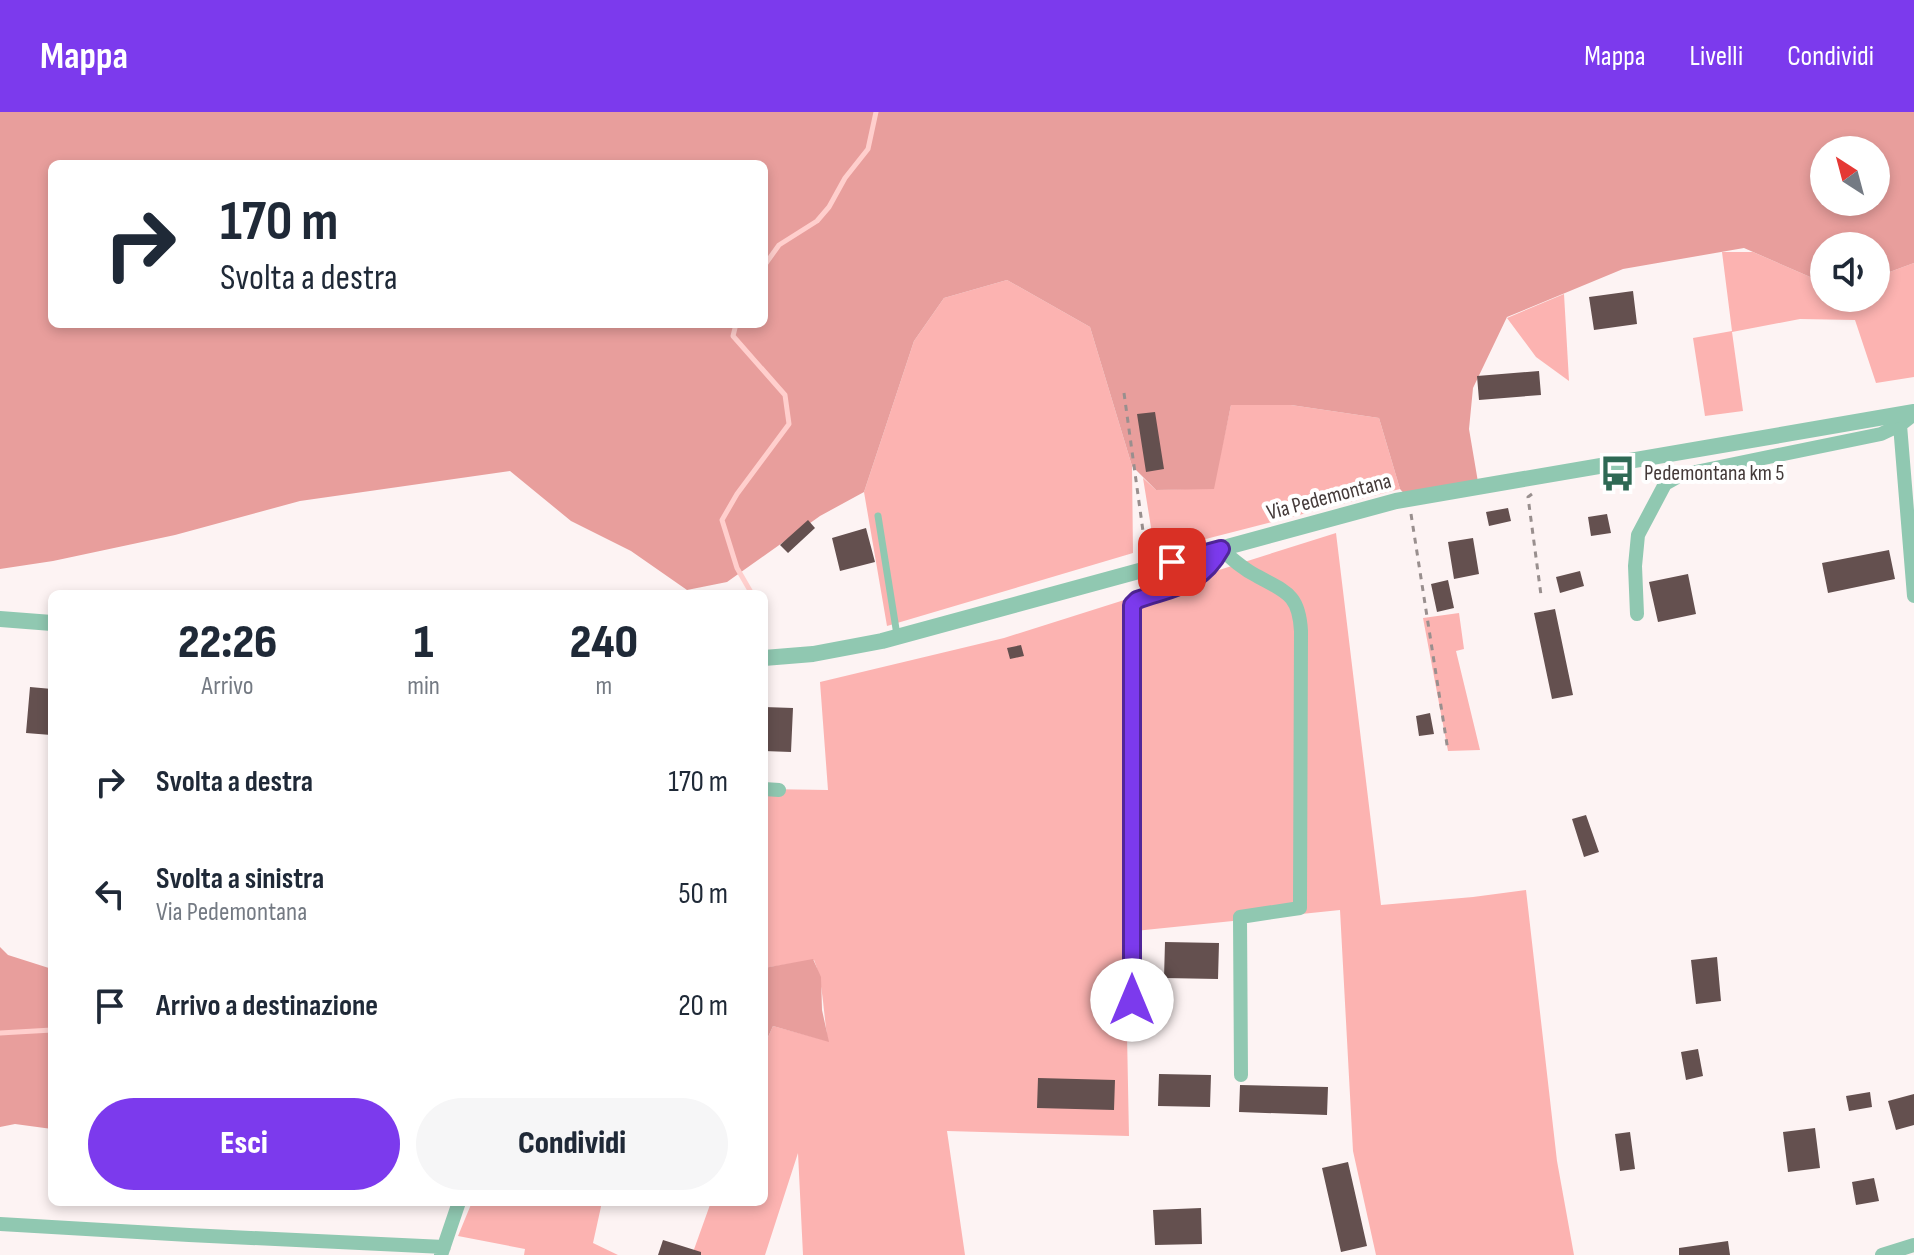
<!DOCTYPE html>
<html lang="it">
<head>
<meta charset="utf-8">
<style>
	:root { --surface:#fff; --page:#f6f6f7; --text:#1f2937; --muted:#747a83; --accent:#7c3aed }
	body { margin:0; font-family:"Sofia Sans Condensed",sans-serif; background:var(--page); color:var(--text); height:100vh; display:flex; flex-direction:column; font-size:30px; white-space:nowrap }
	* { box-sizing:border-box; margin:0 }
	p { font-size:26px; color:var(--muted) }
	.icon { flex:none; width:44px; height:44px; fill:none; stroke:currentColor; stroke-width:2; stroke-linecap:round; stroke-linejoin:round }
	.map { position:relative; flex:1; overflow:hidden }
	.details { position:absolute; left:48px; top:478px; width:720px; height:616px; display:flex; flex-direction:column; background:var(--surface); border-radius:12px; box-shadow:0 4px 12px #0003 }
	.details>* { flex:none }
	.guide { position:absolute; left:48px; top:48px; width:720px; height:168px; border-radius:12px; box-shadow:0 4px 12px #0003; background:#fff; color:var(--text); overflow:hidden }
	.needle { width:52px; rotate:324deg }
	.fabs { position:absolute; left:1810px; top:24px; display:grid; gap:16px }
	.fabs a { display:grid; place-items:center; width:80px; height:80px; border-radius:50%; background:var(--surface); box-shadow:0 4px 12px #0003; font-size:40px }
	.pin { position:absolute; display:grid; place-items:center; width:68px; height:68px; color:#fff; margin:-34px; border-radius:16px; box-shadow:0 4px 12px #0006 }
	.me { position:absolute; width:88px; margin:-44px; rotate:0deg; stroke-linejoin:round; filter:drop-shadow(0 0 6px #0008) }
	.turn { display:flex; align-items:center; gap:28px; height:168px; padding:0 40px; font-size:36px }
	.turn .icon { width:104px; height:104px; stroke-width:2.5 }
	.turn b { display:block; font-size:56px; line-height:68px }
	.eta { display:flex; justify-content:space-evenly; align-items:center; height:136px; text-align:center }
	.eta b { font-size:48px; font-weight:800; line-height:56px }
	.cta { display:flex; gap:16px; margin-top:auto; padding:16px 40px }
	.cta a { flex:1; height:92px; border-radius:48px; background:var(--accent); color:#fff; font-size:32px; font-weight:800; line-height:92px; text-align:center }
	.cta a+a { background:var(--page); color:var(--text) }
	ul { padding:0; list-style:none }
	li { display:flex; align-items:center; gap:24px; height:112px; padding:0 40px }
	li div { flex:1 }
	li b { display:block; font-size:30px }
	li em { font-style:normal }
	header { display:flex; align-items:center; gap:48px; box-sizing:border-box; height:112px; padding:0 40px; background:var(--accent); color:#fff }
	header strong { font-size:38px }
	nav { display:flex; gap:44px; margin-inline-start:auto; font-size:28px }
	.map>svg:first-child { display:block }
	.green { fill:#fcb3b1 }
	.forest { fill:#e89e9c; fill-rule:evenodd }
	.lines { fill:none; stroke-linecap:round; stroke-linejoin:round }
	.stream { stroke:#ffcfcd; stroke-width:5 }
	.building { fill:#64504f }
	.path { stroke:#998f8e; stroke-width:3; stroke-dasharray:6 6; stroke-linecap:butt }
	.service { stroke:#90c8b1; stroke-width:7 }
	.minor { stroke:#90c8b1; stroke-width:14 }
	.tertiary { stroke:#90c8b1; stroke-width:16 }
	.route-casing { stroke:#51269a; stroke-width:20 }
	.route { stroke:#7c3aed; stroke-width:14 }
	.labels { text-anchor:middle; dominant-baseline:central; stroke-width:8; stroke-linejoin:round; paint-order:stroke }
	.poi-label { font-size:22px; fill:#443a39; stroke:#fff; text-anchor:start }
	.street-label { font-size:22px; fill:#443a39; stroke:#fff }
</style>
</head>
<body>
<header>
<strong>Mappa</strong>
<nav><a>Mappa</a><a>Livelli</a><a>Condividi</a></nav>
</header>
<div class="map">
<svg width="1914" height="1143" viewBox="0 0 1914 1143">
	<rect width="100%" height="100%" fill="#fdf3f3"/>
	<path class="green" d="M 1722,140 L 1753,140 L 1824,171 L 1824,186 L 1876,186 L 1876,165 L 1914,151 L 1914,265 L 1876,271 L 1855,208 L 1800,207 L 1732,220 L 1743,299 L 1705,304 L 1693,226 L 1732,219 Z
		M 1007,168 L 1090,215 L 1132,354 L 1133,441 L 887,514 L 864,380 L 914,229 L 944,186 Z
		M 1564,182 L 1569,269 L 1536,245 L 1507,206 Z
		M 1231,293 L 1291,293 L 1379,306 L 1400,377 L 1155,440 L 1143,366 L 1156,378 L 1213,376 Z
		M 1336,421 L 1381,793 L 1473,785 L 1526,778 L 1557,1049 L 1574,1143 L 1376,1143 L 1353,1039 L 1340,798 L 1125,820 L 1129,1024 L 947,1019 L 965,1143 L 803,1143 L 798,1041 L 765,1143 L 692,1143 L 711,1090 L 764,1090 L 764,934 L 773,914 L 828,929 C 823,902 824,873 814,848 L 764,856 L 764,677 L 828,678 L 820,570 L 1004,526 Z
		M 1459,501 L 1464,537 L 1456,539 L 1480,638 L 1448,639 L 1423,506 Z
		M 472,1090 L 602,1090 L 593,1131 L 618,1143 L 524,1143 L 525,1137 L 458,1124 Z"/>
	<path class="forest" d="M 0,0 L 1914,0 L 1914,151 L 1876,165 L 1876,134 L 1824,134 L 1824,171 L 1744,136 L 1623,157 L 1507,205 L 1473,276 L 1469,317 L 1479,376 L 1409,387 L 1400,377 L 1379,306 L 1291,293 L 1231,293 L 1214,377 L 1156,378 L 1132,354 L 1090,215 L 1007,168 L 944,186 L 914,229 L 864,380 L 820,404 L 727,470 L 687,478 L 631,439 L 571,409 L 510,359 L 300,389 L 175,423 L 53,449 L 0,457 ZM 1824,38 L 1876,38 L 1876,90 L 1824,90 ZM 52,52 L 764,52 L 764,212 L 52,212 Z
		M 0,835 L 8,843 L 52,857 L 52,1017 L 15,1012 L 0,1015 Z
		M 813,847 L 821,865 L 822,898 L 829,930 L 773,914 L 764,934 L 764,856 Z"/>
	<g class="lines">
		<path class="stream" d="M 764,154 L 779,133 L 817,109 L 829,95 L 845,66 L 868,37 L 876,0
			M 736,212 L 733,224 L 785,283 L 789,312 L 737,382 L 722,408 L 737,456 L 752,482
			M 0,921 L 52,918"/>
	</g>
	<path class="building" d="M 1633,179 L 1637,212 L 1594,218 L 1589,185 Z
		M 1539,259 L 1541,283 L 1479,288 L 1477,264 Z
		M 1155,300 L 1164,357 L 1146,360 L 1137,302 Z
		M 1508,396 L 1511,409 L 1489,414 L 1486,400 Z
		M 1607,402 L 1611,421 L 1591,424 L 1588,405 Z
		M 808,408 L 815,416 L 788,441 L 780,433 Z
		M 866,416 L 875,450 L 840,459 L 832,426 Z
		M 1473,426 L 1479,462 L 1454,467 L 1448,430 Z
		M 1889,438 L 1895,467 L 1828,481 L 1822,451 Z
		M 1580,459 L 1584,474 L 1560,481 L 1556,465 Z
		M 1688,462 L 1696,502 L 1658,510 L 1649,470 Z
		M 1448,468 L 1454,496 L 1437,500 L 1431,472 Z
		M 1555,497 L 1573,583 L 1552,587 L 1534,501 Z
		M 1021,533 L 1024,544 L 1010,547 L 1007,536 Z
		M 30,575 L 52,577 L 51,623 L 26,621 Z
		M 764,595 L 793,596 L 791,640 L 764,639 Z
		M 1430,601 L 1434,622 L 1419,624 L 1416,604 Z
		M 1586,703 L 1599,740 L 1584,745 L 1572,707 Z
		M 1165,830 L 1219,831 L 1218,867 L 1164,866 Z
		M 1717,845 L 1721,889 L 1696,892 L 1691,848 Z
		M 1698,937 L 1703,964 L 1686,968 L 1681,940 Z
		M 1159,962 L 1211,963 L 1210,995 L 1158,994 Z
		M 1038,966 L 1115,968 L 1114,998 L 1037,996 Z
		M 1240,973 L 1328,975 L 1327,1003 L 1239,1000 Z
		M 1870,980 L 1872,995 L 1849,999 L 1846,984 Z
		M 1914,982 L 1914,1013 L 1896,1018 L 1888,989 Z
		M 1815,1016 L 1820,1056 L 1788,1060 L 1783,1020 Z
		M 1630,1020 L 1635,1057 L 1620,1059 L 1615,1022 Z
		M 1348,1050 L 1367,1134 L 1341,1140 L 1322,1056 Z
		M 1874,1066 L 1879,1089 L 1856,1093 L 1852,1070 Z
		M 1201,1096 L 1202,1132 L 1155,1133 L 1153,1098 Z
		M 663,1128 L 701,1140 L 701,1143 L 658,1143 Z
		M 1728,1129 L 1730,1143 L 1679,1143 L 1679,1136 Z"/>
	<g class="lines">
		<path class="path" d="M 1124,281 L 1146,441
			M 1532,382 L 1528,385 L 1541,483
			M 1411,402 L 1448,639"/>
		<path class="service" d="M 878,404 L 897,523"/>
		<path class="minor" d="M 1900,313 L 1914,484
			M 1637,502 L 1635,454 L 1638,423 L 1665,372 L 1681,363 L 1881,322 L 1900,313 L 1914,302
			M 764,677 L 779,678
			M 1132,888 L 1132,493 L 1137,488 C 1174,475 1201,474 1221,437 C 1232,447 1243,457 1257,464 C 1286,480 1299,482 1301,519 L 1300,796 L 1240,805 L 1241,963
			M 0,1112 L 189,1123 L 444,1135
			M 441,1143 L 459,1090
			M 1882,1143 L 1914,1133"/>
		<path class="tertiary" d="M 0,507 L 52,511
			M 764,546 L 813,542 L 882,529 L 1396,389 L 1914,300"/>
	</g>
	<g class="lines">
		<defs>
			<path id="route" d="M 1132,888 L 1132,493 L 1137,488 C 1174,475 1201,474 1221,437 L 1172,450"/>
		</defs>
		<use href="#route" class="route-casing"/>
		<use href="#route" class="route"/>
	</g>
	<defs>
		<symbol id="bus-bare" viewBox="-9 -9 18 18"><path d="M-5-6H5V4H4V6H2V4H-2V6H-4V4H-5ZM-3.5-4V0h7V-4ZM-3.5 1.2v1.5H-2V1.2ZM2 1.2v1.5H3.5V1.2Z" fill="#2e6954" stroke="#fff" stroke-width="2.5" paint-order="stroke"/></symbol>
	</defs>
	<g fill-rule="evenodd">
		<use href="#bus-bare" x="1592" y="336" width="51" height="51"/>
	</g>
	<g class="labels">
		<g class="poi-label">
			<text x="1644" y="361">Pedemontana km 5</text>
		</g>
		<g class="street-label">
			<text transform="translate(1329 385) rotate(-15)">Via Pedemontana</text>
		</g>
	</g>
</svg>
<div class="fabs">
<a><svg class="needle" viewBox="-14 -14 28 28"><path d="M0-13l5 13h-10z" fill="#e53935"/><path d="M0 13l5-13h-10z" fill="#747a83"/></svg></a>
<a><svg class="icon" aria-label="sound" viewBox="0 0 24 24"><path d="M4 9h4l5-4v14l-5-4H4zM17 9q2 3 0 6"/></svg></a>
</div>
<div class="pin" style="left:1172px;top:450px;background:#d93025"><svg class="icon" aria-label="arrive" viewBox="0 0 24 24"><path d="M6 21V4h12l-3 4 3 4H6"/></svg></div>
<svg class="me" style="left:1132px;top:888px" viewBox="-20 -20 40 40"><circle r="19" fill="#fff"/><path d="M0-13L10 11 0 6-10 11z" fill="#7c3aed"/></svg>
<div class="guide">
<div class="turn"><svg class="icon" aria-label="right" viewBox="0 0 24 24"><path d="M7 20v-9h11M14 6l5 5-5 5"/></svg><div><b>170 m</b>Svolta a destra</div></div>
</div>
<section class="details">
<div class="eta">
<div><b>22:26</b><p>Arrivo</p></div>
<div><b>1</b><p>min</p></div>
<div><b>240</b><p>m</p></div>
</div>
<ul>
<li><svg class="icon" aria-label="right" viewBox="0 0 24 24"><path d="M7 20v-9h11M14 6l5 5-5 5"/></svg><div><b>Svolta a destra</b></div><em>170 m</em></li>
<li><svg class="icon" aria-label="left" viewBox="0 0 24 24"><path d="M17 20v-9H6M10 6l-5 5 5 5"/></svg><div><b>Svolta a sinistra</b><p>Via Pedemontana</p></div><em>50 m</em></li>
<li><svg class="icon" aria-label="arrive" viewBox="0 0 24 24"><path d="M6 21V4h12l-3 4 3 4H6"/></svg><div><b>Arrivo a destinazione</b></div><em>20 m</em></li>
</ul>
<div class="cta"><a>Esci</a><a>Condividi</a></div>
</section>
</div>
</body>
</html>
